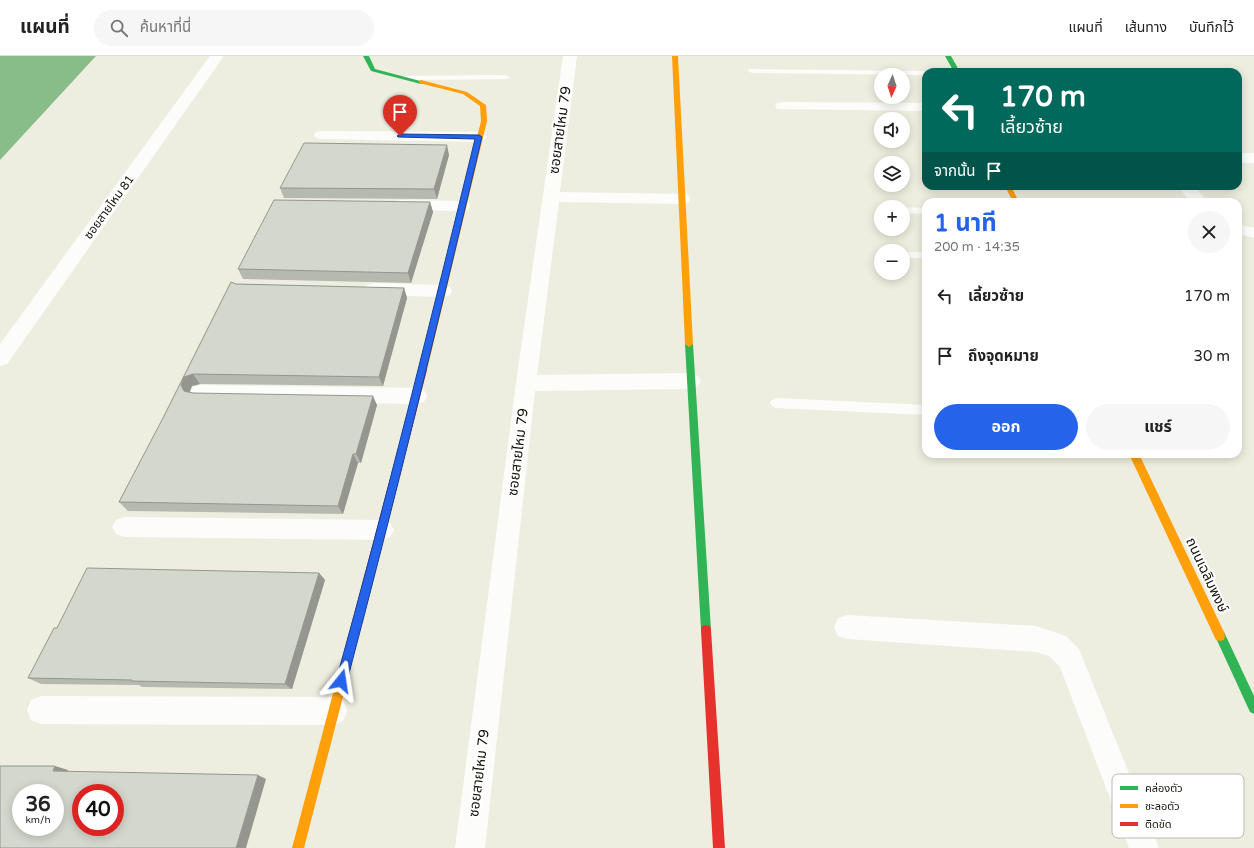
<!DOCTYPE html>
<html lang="th">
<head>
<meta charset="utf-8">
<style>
	:root { --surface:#fff; --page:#f6f6f6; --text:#222; --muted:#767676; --line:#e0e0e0; --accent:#2563eb }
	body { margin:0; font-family:"Varela Round","Noto Sans Thai",sans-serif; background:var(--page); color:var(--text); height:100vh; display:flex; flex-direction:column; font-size:15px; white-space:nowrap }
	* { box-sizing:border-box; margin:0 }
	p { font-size:13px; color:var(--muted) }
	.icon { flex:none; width:22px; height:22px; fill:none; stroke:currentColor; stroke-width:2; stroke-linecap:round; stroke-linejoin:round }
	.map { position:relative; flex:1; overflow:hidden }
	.panel { position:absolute; left:922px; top:142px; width:320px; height:260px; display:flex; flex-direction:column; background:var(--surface); border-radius:12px; box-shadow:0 2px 10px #0003 }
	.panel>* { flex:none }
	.hud { position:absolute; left:922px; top:12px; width:320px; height:122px; border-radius:12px; box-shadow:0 2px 10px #0003; background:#00695c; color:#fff; overflow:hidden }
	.needle { width:26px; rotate:183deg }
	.buttons { position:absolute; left:874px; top:12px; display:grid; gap:8px }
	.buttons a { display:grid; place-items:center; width:36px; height:36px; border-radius:50%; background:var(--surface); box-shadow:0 2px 10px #0003; font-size:20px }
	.speed { position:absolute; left:12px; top:728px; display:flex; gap:8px; font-size:20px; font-weight:700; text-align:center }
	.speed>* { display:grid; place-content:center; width:52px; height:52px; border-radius:50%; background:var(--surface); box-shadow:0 2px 10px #0003; line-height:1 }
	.speed small { font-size:10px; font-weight:400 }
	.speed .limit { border:6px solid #d22; background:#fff; color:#111 }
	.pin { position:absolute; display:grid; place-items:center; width:34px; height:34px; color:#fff; margin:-41px -17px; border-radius:50% 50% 50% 0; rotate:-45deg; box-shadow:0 0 4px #0007 }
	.pin .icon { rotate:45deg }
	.me { position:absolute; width:44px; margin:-22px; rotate:15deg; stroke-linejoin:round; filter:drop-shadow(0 0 3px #0008) }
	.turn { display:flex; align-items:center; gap:14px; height:84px; padding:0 12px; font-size:18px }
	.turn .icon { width:52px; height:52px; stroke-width:2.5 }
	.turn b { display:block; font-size:28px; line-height:34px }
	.then { display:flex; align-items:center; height:38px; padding:0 12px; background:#0003; gap:8px; font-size:15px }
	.round { display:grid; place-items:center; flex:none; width:42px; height:42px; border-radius:21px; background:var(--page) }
	.head { display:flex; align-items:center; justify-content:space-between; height:68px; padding:0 12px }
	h1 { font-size:24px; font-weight:700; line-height:30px; color:var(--accent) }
	.button { display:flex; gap:8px; margin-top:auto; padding:8px 12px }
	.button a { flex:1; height:46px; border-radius:24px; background:var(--accent); color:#fff; font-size:16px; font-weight:700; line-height:46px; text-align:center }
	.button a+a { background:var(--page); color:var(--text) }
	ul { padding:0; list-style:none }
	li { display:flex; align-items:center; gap:12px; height:60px; padding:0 12px }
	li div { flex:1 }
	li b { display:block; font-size:15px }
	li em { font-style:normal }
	header { display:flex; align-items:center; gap:24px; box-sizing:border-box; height:56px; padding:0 20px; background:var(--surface); border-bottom:1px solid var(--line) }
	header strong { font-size:19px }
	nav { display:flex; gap:22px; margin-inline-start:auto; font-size:14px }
	.search { width:280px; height:36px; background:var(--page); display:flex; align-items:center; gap:10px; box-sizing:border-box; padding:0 14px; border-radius:22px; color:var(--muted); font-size:15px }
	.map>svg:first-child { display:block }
	.water { fill:#88bc89 }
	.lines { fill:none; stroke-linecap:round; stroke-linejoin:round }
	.lane { fill:#fcfcfa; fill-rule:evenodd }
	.street { fill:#fcfcfa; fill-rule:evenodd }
	.fast { fill:#30b455; fill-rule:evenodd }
	.slow { fill:#ff9f0a; fill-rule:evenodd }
	.jam { fill:#e5322d; fill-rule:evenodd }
	.wall { fill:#b6b9af }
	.shaded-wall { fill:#94968f }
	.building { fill:#d4d7cc; stroke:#94968f; fill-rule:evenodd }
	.route { fill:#2563eb; stroke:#184099 }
	.labels { text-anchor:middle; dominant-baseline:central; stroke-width:4; stroke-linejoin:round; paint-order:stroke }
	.far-street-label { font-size:12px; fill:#13130a; stroke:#fff }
	.street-label { font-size:14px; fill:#13130a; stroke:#fff }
	.key { fill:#fff; stroke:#b8b8b6; stroke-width:1 }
	.key-label { font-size:11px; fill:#13130a }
</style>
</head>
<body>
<header>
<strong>แผนที่</strong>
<div class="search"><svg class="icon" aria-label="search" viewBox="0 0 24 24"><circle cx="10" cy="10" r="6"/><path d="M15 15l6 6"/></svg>ค้นหาที่นี่</div>
<nav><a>แผนที่</a><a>เส้นทาง</a><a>บันทึกไว้</a></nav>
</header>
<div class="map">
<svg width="1254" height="792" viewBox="0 0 1254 792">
	<rect width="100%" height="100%" fill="#eeeee0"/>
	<path class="water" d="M 0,0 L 96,0 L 0,104 Z"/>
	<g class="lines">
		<path class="lane" d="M 749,13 L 926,15 L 929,16 L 926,16 L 926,19 L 752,17 L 748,15 Z
			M 505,19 L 509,21 L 508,23 L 406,24 L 402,22 L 406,20 Z
			M 903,151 L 926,152 L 926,158 L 903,157 Z
			M 903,196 L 926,196 L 926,202 L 903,202 Z
			M 776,342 L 926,349 L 926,359 L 776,352 L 772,350 L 770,347 L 772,344 Z"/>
		<path class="street" d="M 210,0 L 224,0 L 7,308 L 0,310 L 0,288 Z
			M 563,0 L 577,0 L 560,136 L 682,138 L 688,139 L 690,143 L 688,147 L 682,148 L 559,146 L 537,319 L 691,317 L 698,320 L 701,325 L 698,330 L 691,333 L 535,335 L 485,792 L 455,792 L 516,327 Z
			M 782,46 L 926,47 L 926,55 L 777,53 L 775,50 L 777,47 Z
			M 321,75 L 479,76 L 484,78 L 487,81 L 484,84 L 479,86 L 321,83 L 316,82 L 314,79 L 316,76 Z
			M 1238,97 L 1254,97 L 1254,107 L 1238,107 Z
			M 1178,130 L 1195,130 L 1207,146 L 1190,146 Z
			M 401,144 L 462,145 L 468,146 L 470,150 L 468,154 L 462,155 L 401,154 L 395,153 L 393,149 L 395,145 Z
			M 1238,168 L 1254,172 L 1254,182 L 1238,178 Z
			M 374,227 L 443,229 L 450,231 L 452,235 L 450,239 L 443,241 L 374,239 L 367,237 L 365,233 L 367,229 Z
			M 200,329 L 417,332 L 424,334 L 427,340 L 424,346 L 417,348 L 200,345 L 193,343 L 190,337 L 193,331 Z
			M 124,461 L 382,464 L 390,467 L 394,474 L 390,481 L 382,484 L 124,481 L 116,478 L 112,471 L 116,464 Z
			M 847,559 L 1036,570 L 1066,580 L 1079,593 L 1159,792 L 1129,792 L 1060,611 L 1049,600 L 1036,596 L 847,583 L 838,580 L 834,571 L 838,562 Z
			M 41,640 L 333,641 L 343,645 L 347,655 L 343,665 L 333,669 L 41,668 L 31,664 L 27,654 L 31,644 Z"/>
		<path class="fast" d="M 363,0 L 369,0 L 375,13 L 424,26 L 421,28 L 371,15 Z
			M 945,0 L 951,0 L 960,16 L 954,16 Z
			M 689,285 L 693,288 L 711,574 L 710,578 L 706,579 L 702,578 L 701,574 L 685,288 Z
			M 1220,575 L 1224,576 L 1254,640 L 1254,658 L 1250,656 L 1215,580 L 1216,576 Z"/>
		<path class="slow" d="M 672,0 L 678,0 L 693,288 L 689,291 L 685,288 Z
			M 421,24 L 467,36 L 486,49 L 487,65 L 427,314 L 423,317 L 419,314 L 481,65 L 480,50 L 463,38 L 419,27 L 419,25 Z
			M 1005,130 L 1011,130 L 1019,146 L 1013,146 Z
			M 1129,398 L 1139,398 L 1224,576 L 1225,580 L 1224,584 L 1220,585 L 1216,584 Z
			M 366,527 L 370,529 L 371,532 L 304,792 L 292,792 L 361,532 L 362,529 Z"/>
		<path class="jam" d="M 423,311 L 427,314 L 371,532 L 370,535 L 366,537 L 362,535 L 361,532 L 419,314 Z
			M 706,569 L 710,570 L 711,574 L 725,792 L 713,792 L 701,574 L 702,570 Z"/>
	</g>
	<path class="wall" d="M 449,99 L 437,143 L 284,142 L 280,132 Z
		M 430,146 L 433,156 L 411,227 L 243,223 L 238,213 Z
		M 236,228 L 404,232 L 407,242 L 383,330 L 200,328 L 192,330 L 189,336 L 193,337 L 377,349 L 361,407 L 358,407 L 343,458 L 128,455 L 119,446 Z
		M 319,517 L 325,524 L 292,633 L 142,631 L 139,629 L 41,628 L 28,622 L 57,572 Z"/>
	<path class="shaded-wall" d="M 447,89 L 449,99 L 437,143 L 434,133 Z
		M 430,146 L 433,156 L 411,227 L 408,217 Z
		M 404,232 L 407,242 L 383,330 L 379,321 Z
		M 193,318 L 200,328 L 192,330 L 189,338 L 184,335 L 181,329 L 184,321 Z
		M 373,340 L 377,349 L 361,407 L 356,398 Z
		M 353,398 L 358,407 L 343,458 L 338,450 Z
		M 319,517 L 325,524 L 292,633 L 285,628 Z
		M 55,710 L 68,714 L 66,719 L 53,715 Z
		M 258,719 L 266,723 L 246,792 L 236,792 Z"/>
	<path class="building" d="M 304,87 L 447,89 L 434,133 L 280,132 Z
		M 274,144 L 430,146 L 408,217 L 238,213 Z
		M 231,226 L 236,228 L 404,232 L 379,321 L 193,318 L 184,321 L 181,329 L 184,335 L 193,337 L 373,340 L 356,398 L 353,398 L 338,450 L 119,446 L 164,360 Z
		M 87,512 L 319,517 L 285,628 L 131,625 L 132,624 L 28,622 L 54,572 L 57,572 Z
		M 0,710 L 55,710 L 53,715 L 258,719 L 236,792 L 0,792 ZM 21,737 L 55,737 L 55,771 L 21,771 ZM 81,737 L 115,737 L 115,771 L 81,771 Z"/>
	<path class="route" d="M 400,78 L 479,79 L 482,81 C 439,263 395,444 347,625 L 345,629 L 341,630 L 337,629 L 336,625 C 386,445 431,264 475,83 L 398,81 L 397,80 Z"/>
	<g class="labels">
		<g class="far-street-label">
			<text transform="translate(109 151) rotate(-54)">ซอยสายไหม 81</text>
		</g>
		<g class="street-label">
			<text transform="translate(560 74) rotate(-82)">ซอยสายไหม 79</text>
			<text transform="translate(518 396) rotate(-83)">ซอยสายไหม 79</text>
			<text transform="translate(1207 519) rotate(65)">ถนนเฉลิมพงษ์</text>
			<text transform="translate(479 717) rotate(-83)">ซอยสายไหม 79</text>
		</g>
	</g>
	<rect x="1112" y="718" width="132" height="64" rx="6" class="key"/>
	<rect x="1120" y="730" width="18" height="4" fill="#30b455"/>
	<rect x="1120" y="748" width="18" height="4" fill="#ff9f0a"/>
	<rect x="1120" y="766" width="18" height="4" fill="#e5322d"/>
	<g class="key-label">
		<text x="1145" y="736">คล่องตัว</text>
		<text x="1145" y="754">ชะลอตัว</text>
		<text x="1145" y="772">ติดขัด</text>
	</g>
</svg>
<div class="buttons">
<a><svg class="needle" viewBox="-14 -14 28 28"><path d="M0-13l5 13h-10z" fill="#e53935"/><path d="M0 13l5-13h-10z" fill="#767676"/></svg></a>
<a><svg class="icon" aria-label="sound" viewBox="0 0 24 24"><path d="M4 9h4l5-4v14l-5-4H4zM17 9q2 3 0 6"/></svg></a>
<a><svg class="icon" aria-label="layers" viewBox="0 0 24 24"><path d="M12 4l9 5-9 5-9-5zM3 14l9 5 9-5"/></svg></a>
<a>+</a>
<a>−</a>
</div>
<div class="speed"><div>36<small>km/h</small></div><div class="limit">40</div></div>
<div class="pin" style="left:400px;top:80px;background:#d93025"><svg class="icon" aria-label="arrive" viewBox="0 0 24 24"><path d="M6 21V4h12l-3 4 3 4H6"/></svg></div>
<svg class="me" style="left:341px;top:625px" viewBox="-20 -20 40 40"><path d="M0-17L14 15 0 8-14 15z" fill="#2563eb" stroke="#fff" stroke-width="4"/></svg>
<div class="hud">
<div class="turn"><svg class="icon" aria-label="left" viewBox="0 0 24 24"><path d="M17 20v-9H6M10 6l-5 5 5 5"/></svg><div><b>170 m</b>เลี้ยวซ้าย</div></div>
<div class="then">จากนั้น<svg class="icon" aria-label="arrive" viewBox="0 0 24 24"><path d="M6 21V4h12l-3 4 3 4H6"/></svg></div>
</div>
<section class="panel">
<div class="head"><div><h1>1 นาที</h1><p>200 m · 14:35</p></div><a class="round"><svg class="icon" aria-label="close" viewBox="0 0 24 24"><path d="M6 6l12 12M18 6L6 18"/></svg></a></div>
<ul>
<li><svg class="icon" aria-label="left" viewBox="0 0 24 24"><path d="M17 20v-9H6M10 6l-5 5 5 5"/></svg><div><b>เลี้ยวซ้าย</b></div><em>170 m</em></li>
<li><svg class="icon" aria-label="arrive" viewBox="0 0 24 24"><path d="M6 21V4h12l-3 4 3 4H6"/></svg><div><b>ถึงจุดหมาย</b></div><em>30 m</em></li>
</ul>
<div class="button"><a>ออก</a><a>แชร์</a></div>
</section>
</div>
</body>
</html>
